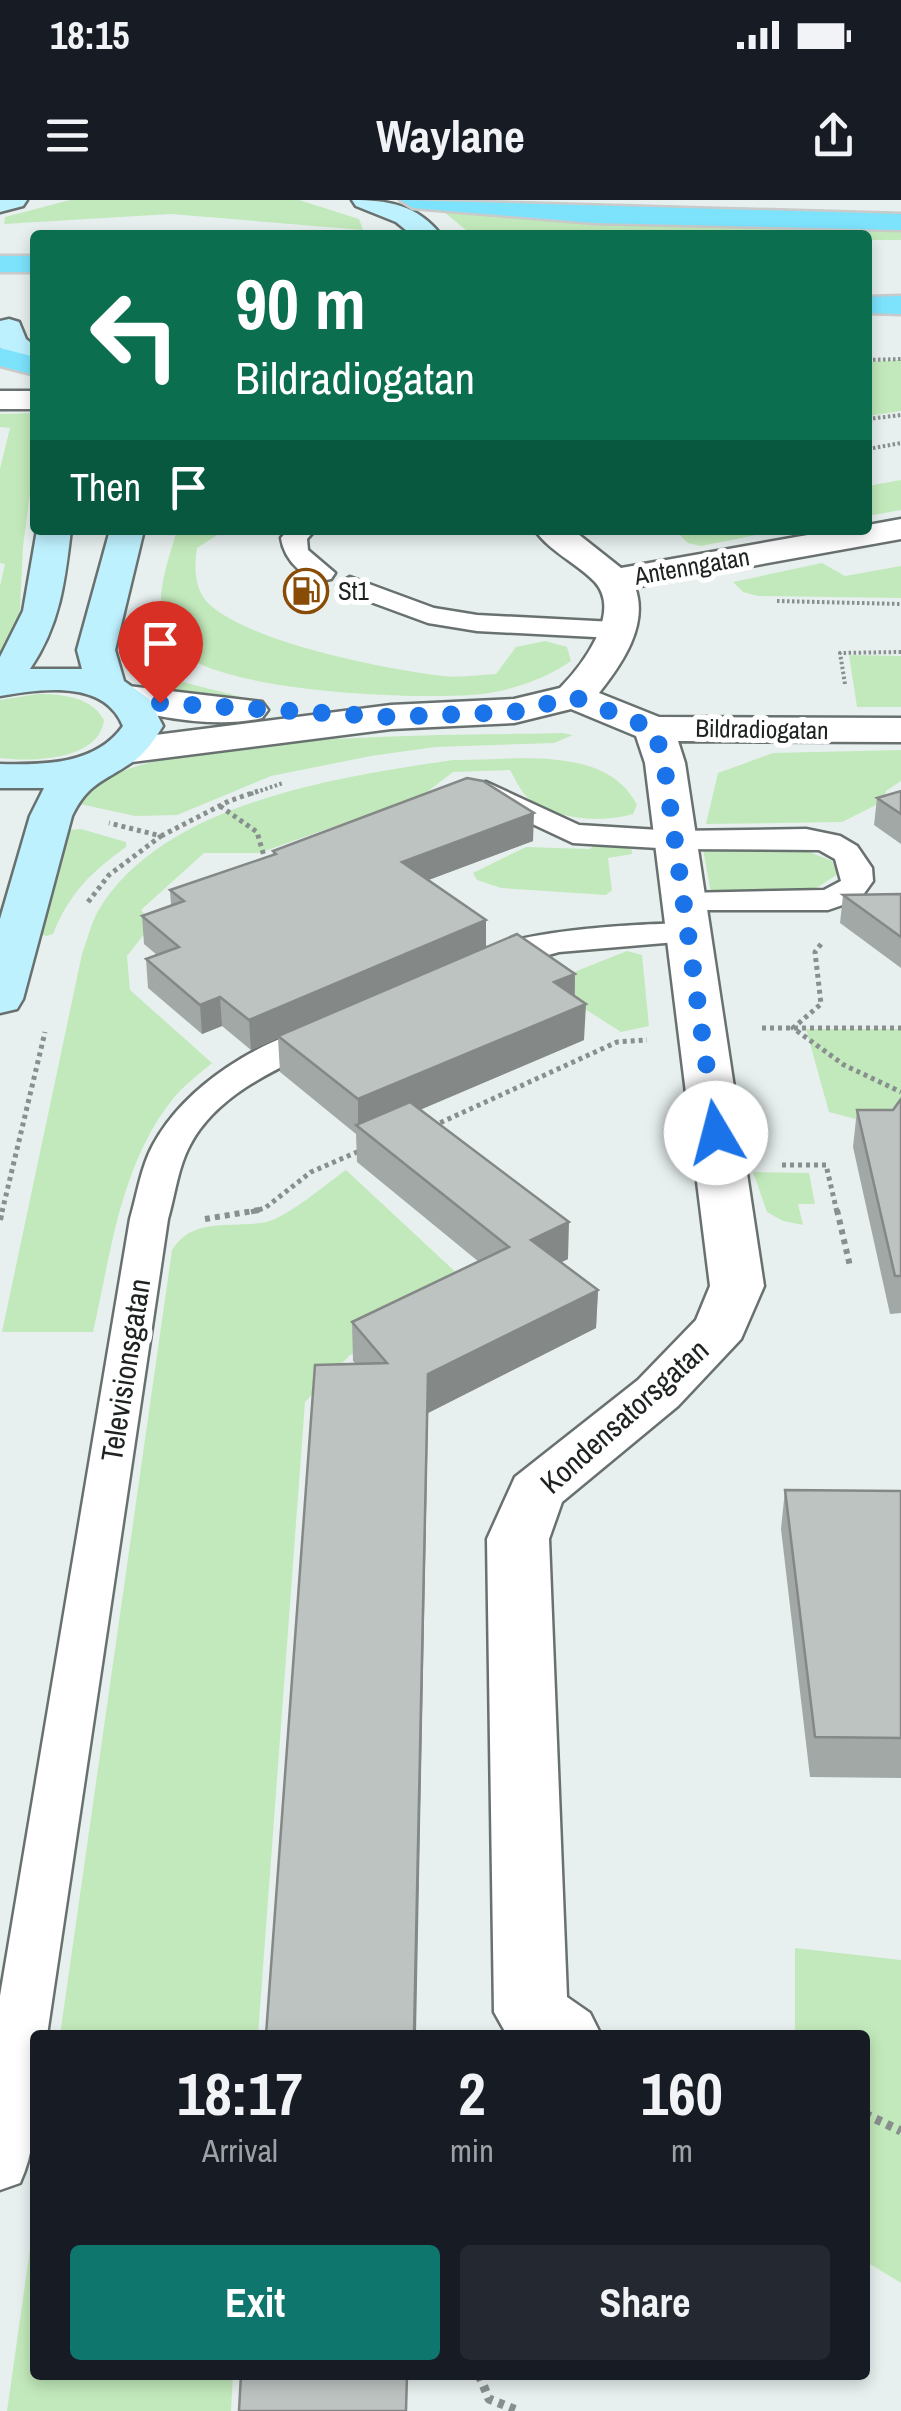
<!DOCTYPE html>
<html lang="en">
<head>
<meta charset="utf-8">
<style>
	:root { --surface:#171b24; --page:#242831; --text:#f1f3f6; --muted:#9ea1a6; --accent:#0f766e }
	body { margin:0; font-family:"Archivo Narrow",sans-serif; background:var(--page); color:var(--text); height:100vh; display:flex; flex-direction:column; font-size:38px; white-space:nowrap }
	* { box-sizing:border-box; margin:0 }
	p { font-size:32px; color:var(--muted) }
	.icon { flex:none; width:55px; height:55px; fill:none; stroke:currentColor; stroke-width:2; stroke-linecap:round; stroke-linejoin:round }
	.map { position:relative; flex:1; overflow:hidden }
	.drawer { position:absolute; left:30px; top:1830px; width:840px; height:350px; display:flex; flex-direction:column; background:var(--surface); border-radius:10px; box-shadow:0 5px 15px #0003 }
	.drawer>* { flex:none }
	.top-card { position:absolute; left:30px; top:30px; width:842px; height:305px; border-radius:10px; box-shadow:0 5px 15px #0003; background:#0b6e4f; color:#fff; overflow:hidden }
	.pin { position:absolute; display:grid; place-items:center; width:85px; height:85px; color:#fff; margin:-102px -42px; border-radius:50% 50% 50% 0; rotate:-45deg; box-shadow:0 0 10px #0007 }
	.pin .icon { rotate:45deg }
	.me { position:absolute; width:110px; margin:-55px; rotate:352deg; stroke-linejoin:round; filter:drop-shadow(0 0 8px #0008) }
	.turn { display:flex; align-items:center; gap:35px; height:210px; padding:0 40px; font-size:45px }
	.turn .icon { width:130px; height:130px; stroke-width:2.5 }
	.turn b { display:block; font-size:70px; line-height:85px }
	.then { display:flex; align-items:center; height:95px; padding:0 40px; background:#0003; gap:20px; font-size:38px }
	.eta { display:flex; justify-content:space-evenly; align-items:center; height:170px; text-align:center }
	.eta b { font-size:60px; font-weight:700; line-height:70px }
	.primary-button { display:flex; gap:20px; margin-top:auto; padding:20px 40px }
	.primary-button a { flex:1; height:115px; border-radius:10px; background:var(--accent); color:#fff; font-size:40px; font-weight:700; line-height:115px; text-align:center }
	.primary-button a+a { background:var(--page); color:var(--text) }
	.status { display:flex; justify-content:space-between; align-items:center; height:70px; padding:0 50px; background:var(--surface); direction:ltr }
	.status svg { height:28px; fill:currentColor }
	header { display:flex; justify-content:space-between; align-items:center; height:130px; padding:0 40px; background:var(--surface); font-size:45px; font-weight:700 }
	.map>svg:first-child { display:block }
	.green { fill:#c2e9bb }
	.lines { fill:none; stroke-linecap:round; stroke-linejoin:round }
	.lane-casing { stroke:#697170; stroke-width:5 }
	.street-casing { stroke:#697170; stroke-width:5 }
	.secondary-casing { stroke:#697170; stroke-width:5 }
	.primary-casing { stroke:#c9caca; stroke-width:5 }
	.path-far3 { stroke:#898f8e; stroke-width:4; stroke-dasharray:2.5 2.5; stroke-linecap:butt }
	.path-far2 { stroke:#898f8e; stroke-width:5; stroke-dasharray:4 4; stroke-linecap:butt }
	.path-far1 { stroke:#898f8e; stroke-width:6; stroke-dasharray:5 5; stroke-linecap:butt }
	.path { stroke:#898f8e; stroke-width:9; stroke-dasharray:6 6; stroke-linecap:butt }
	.lane { fill:#fff; fill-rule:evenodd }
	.street { fill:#fff; fill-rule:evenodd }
	.secondary { fill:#bef1fe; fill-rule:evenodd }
	.primary { fill:#7de3fd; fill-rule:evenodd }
	.wall { fill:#a2a8a5 }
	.shaded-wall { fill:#848886 }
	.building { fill:#bcc3c0; stroke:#848886; stroke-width:2.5 }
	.route { stroke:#1a73e8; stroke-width:18; stroke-dasharray:0 32.4 }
	.labels { text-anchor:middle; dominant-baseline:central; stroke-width:10; stroke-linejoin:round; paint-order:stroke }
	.far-street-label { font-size:25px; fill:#1f2222; stroke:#fff }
	.far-poi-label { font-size:25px; fill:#1f2222; stroke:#fff; text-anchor:start }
	.street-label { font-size:30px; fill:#1f2222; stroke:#fff }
</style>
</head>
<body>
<div class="status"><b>18:15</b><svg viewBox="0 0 49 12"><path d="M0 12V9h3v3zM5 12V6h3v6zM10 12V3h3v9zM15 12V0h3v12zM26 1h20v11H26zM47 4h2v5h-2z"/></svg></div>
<header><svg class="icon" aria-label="menu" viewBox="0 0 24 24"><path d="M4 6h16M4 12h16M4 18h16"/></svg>Waylane<svg class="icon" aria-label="share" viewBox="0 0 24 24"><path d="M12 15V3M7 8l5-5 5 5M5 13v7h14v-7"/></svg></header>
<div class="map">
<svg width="901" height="2211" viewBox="0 0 901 2211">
	<rect width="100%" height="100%" fill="#e7f0ef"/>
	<path class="green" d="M 70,0 L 299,0 L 359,19 L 363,30 L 171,14 L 4,24 L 5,17 Z
		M 444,12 L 634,22 L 901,28 L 901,40 L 868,40 L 868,35 L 472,35 Z
		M 901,160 L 901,211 L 868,216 L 868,162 Z
		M 35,213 L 35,255 L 23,347 L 19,429 L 0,457 L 0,386 L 5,364 L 0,363 L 0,269 L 10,228 L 0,227 L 0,214 Z
		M 901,280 L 901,310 L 868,316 L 868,286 Z
		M 177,330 L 225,330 L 197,348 C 194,368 194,390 210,405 C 253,443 385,469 443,476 C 460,478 479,475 496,474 L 516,447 L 545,441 L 567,447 L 571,461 C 544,480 505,493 471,495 C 413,499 200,493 170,441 C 150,407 167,365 177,330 Z
		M 675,330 L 781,330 L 701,346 L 688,343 Z
		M 822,363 L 845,376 L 901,366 L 901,398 L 758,396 L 743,392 L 733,382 Z
		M 134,441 C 152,487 213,485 252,501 L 166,494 L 144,485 L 124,446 Z
		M 849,455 L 901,456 L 901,507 L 857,507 Z
		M 38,494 C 62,494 92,497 104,520 C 99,561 31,562 0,558 L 0,500 Z
		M 562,533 L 573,535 L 554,543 L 435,547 L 371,556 L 271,576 L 177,615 L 135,616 L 80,604 C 104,528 486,536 562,533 Z
		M 901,550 L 901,581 L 886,591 L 884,601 L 842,622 L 706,624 L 718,573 L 773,553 Z
		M 453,560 C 511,561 606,543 637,605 L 633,614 C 603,623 551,620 527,597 C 520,590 515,579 510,570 L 453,572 L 423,595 L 259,653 L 204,653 L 141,710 L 153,723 L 127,756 L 130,790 L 212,863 C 199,874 183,886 172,900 C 120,966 111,1053 93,1132 L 2,1132 L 82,754 C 87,740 91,724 98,711 C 163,602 339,577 453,560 Z
		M 81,629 L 126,642 L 126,647 C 91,672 69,694 53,734 L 46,736 L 41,734 L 43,710 L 67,630 Z
		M 631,643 L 632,654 L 608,658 L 612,690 L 606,695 L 501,688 L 477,680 L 473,673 L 526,647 L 590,649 L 595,644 Z
		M 797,647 L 832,661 L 838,674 L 810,692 L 711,693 L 703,649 Z
		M 627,751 L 642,755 L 649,826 L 621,832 L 566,797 L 554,780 Z
		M 806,829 L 901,829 L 901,931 L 829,912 Z
		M 346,970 L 477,1092 L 350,1155 L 305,1202 L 258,1835 L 60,1835 L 172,1050 C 193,1016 231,1029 266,1022 C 288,1017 326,984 346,970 Z
		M 753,972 L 809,973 L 815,1004 L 798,1004 L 803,1025 L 783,1021 L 767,1012 Z
		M 795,1748 L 901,1760 L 901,2083 L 865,2061 L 865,1835 L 795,1835 Z
		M 35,2014 L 35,2175 L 233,2175 L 231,2211 L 7,2211 Z"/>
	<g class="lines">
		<defs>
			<path id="lane" d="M 288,330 L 315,330 L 307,339 L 308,350 L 335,373 L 331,379 C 307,385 284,360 281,338 Z
				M 350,377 L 434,408 L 477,415 L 614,422 L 628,430 L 614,438 L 477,431 L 428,423 L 341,391 L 337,385 Z
				M 486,582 L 579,625 L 675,631 L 806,629 L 840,636 L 857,646 L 872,668 L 873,681 L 860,699 L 828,710 L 672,710 L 667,703 L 672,696 L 683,693 L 824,690 L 841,681 L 835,659 L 819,650 L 675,649 L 573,643 L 475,597 L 471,591 L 475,585 Z
				M 688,723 L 700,726 L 704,733 L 700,740 L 559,752 L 485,773 L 473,770 L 468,763 C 491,729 646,724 688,723 Z
				M 327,823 L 339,826 L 344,833 L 339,840 C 286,865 219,890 190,945 C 178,967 175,995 168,1019 L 47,1835 L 35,1835 C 35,1884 41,1938 20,1983 L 0,1990 L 0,1796 L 130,1019 C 137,995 141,967 153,945 C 186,884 261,839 327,823 Z"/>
			<path id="street" d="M 0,191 L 35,191 L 35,209 L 0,209 Z
				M 901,319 L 901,339 L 635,387 C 649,425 622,464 599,493 L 659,517 L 901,518 L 901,542 L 678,541 L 685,563 L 764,1086 L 741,1139 L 678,1206 L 562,1302 L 549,1339 L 567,1797 L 590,1813 L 601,1835 L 507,1835 L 494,1812 L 487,1339 L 515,1277 L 638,1180 L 696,1120 L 710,1086 L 645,563 L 636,536 L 571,509 L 514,523 L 391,529 L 124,563 L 110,560 L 104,551 L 110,542 L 124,539 L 391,505 L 514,499 L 560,488 C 581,467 623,413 595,382 C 577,363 550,352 535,330 L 573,330 L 621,368 L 836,330 L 868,330 L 868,325 Z
				M 128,486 L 262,502 L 268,510 L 262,518 C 217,529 158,517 114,506 L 108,498 L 114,490 Z"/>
			<path id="secondary" d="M 0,0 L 27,0 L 23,6 L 0,12 Z
				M 352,0 C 388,0 418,5 441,35 L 412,35 L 396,22 L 356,6 Z
				M 9,119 L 19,122 L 26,139 L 35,146 L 35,169 L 24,166 L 0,147 L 0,121 Z
				M 37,330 L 71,330 C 65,381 60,425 30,469 L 82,469 L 77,450 L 110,330 L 144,330 L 115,450 L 124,481 L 149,499 L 163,526 C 154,540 145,554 131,563 C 103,582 88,583 72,616 L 23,799 L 17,809 L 0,813 L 0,719 L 30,616 L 44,588 L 0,588 L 0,564 C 43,565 96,565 123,526 C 104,479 41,489 0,496 L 0,457 L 23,411 Z"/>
			<path id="primary" d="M 400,0 L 901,14 L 901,30 L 595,23 L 413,8 Z
				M 0,56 L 35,56 L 35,72 L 0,72 Z
				M 901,96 L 901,114 L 868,113 L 868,97 Z
				M 0,148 L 35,157 L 35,175 L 0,166 Z"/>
		</defs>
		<use href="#lane" class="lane-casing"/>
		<use href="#street" class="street-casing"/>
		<use href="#secondary" class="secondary-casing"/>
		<use href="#primary" class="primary-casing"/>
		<path class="path-far3" d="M 868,160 L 901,159
			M 868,219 L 901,215
			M 868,249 L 901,243
			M 777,401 L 901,404
			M 845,484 L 840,453 L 901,452
			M 251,594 L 283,583"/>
		<path class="path-far2" d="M 220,606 L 257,632 L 266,663
			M 161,636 L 229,601 L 258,591
			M 88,702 L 109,675 L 161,636 L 109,623
			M 821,744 L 815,752 L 821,804 L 793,828 L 844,865 L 901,892
			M 762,828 L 901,828
			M 433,926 L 617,842 L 647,840
			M 782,965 L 826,965 L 837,1012
			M 2,1012 L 45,832
			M 251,1012 L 265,1008 L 311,972 L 364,949"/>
		<path class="path-far1" d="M 837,1010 L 850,1066
			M 205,1019 L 259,1010
			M 0,1020 L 2,1010"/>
		<path class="path" d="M 865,1914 L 901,1931
			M 479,2175 L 489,2199 L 519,2211"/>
		<use href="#lane" class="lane"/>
		<use href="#street" class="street"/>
		<use href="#secondary" class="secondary"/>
		<use href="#primary" class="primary"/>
	</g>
	<path class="wall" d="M 901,591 L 901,644 L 874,625 L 877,598 Z
		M 533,641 L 428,680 L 486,748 L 575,774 L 575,797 L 584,840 L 420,910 L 568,1059 L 561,1062 L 598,1090 L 596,1128 L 428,1213 L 356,1164 L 353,1161 L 352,1122 L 479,1062 L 357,962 L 356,934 L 280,872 L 278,838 L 251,850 L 222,826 L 202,834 L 148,788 L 146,759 L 157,755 L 144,744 L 142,716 L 171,705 L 170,690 L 273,655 L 273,651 Z
		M 901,694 L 901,768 L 840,723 L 843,695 Z
		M 901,899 L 901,1113 L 890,1114 L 853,947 L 857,910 L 893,910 Z
		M 785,1290 L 901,1291 L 901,1578 L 810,1577 L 781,1329 Z"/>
	<path class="shaded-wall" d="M 534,613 L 533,641 L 402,690 L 402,662 Z
		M 486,720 L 486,749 L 251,850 L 249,820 Z
		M 575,774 L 574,809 L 586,804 L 584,840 L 365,933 L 358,928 L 358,899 L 554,782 Z
		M 220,797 L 222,826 L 202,834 L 200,805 Z
		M 569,1022 L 568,1059 L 531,1077 L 531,1040 Z
		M 598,1090 L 596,1128 L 428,1213 L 416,1835 L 414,1835 L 428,1174 Z"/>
	<path class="building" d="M 467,578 L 483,581 L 534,613 L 402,662 L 486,720 L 249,820 L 220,797 L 200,805 L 146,759 L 179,747 L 142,716 L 184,701 L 170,690 L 276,654 L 273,651 Z
		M 901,591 L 901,614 L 877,598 Z
		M 901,694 L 901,737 L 843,695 Z
		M 517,734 L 575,774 L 554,782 L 586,804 L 358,899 L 278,836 Z
		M 901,899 L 901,1076 L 895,1076 L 857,910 L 893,910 Z
		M 410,902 L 569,1022 L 531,1040 L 598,1090 L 428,1174 L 414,1835 L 266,1835 L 315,1165 L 387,1163 L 352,1122 L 509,1047 L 356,925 Z
		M 785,1290 L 901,1291 L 901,1538 L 815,1537 Z
		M 241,2175 L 407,2175 L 406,2211 L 239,2211 Z"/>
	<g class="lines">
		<path class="route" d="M 160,503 L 391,517 L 514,512 L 574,497 L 654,529 L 664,563 L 716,933"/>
	</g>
	<defs>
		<symbol id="fuel-ring" viewBox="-11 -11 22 22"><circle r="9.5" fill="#fff" stroke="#884c07" stroke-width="1.5"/><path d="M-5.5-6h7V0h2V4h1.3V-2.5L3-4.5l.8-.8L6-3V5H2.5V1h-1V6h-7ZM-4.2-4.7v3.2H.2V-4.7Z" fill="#884c07"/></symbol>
	</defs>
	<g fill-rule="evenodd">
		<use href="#fuel-ring" x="281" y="366" width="50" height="50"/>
	</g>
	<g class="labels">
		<g class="far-street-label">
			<text transform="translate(692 366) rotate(-10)">Antenngatan</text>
			<text transform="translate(762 529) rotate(1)">Bildradiogatan</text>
		</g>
		<g class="far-poi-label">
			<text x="338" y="391">St1</text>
		</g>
		<g class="street-label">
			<text transform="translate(125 1170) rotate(-81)">Televisionsgatan</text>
			<text transform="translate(624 1216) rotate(-42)">Kondensatorsgatan</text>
		</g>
	</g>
</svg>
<div class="pin" style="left:160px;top:503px;background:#d93025"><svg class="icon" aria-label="arrive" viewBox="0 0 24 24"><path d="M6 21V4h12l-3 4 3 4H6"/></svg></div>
<svg class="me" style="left:716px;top:933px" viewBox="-20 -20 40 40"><circle r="19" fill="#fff"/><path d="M0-13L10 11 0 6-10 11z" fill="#1a73e8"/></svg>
<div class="top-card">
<div class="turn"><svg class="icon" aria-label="left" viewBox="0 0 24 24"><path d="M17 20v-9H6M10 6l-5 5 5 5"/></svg><div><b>90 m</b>Bildradiogatan</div></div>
<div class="then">Then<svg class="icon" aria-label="arrive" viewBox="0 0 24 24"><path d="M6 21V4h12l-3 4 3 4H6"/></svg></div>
</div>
<section class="drawer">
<div class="eta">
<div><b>18:17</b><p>Arrival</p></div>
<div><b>2</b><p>min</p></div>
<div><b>160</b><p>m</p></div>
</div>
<div class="primary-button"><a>Exit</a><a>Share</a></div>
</section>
</div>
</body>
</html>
